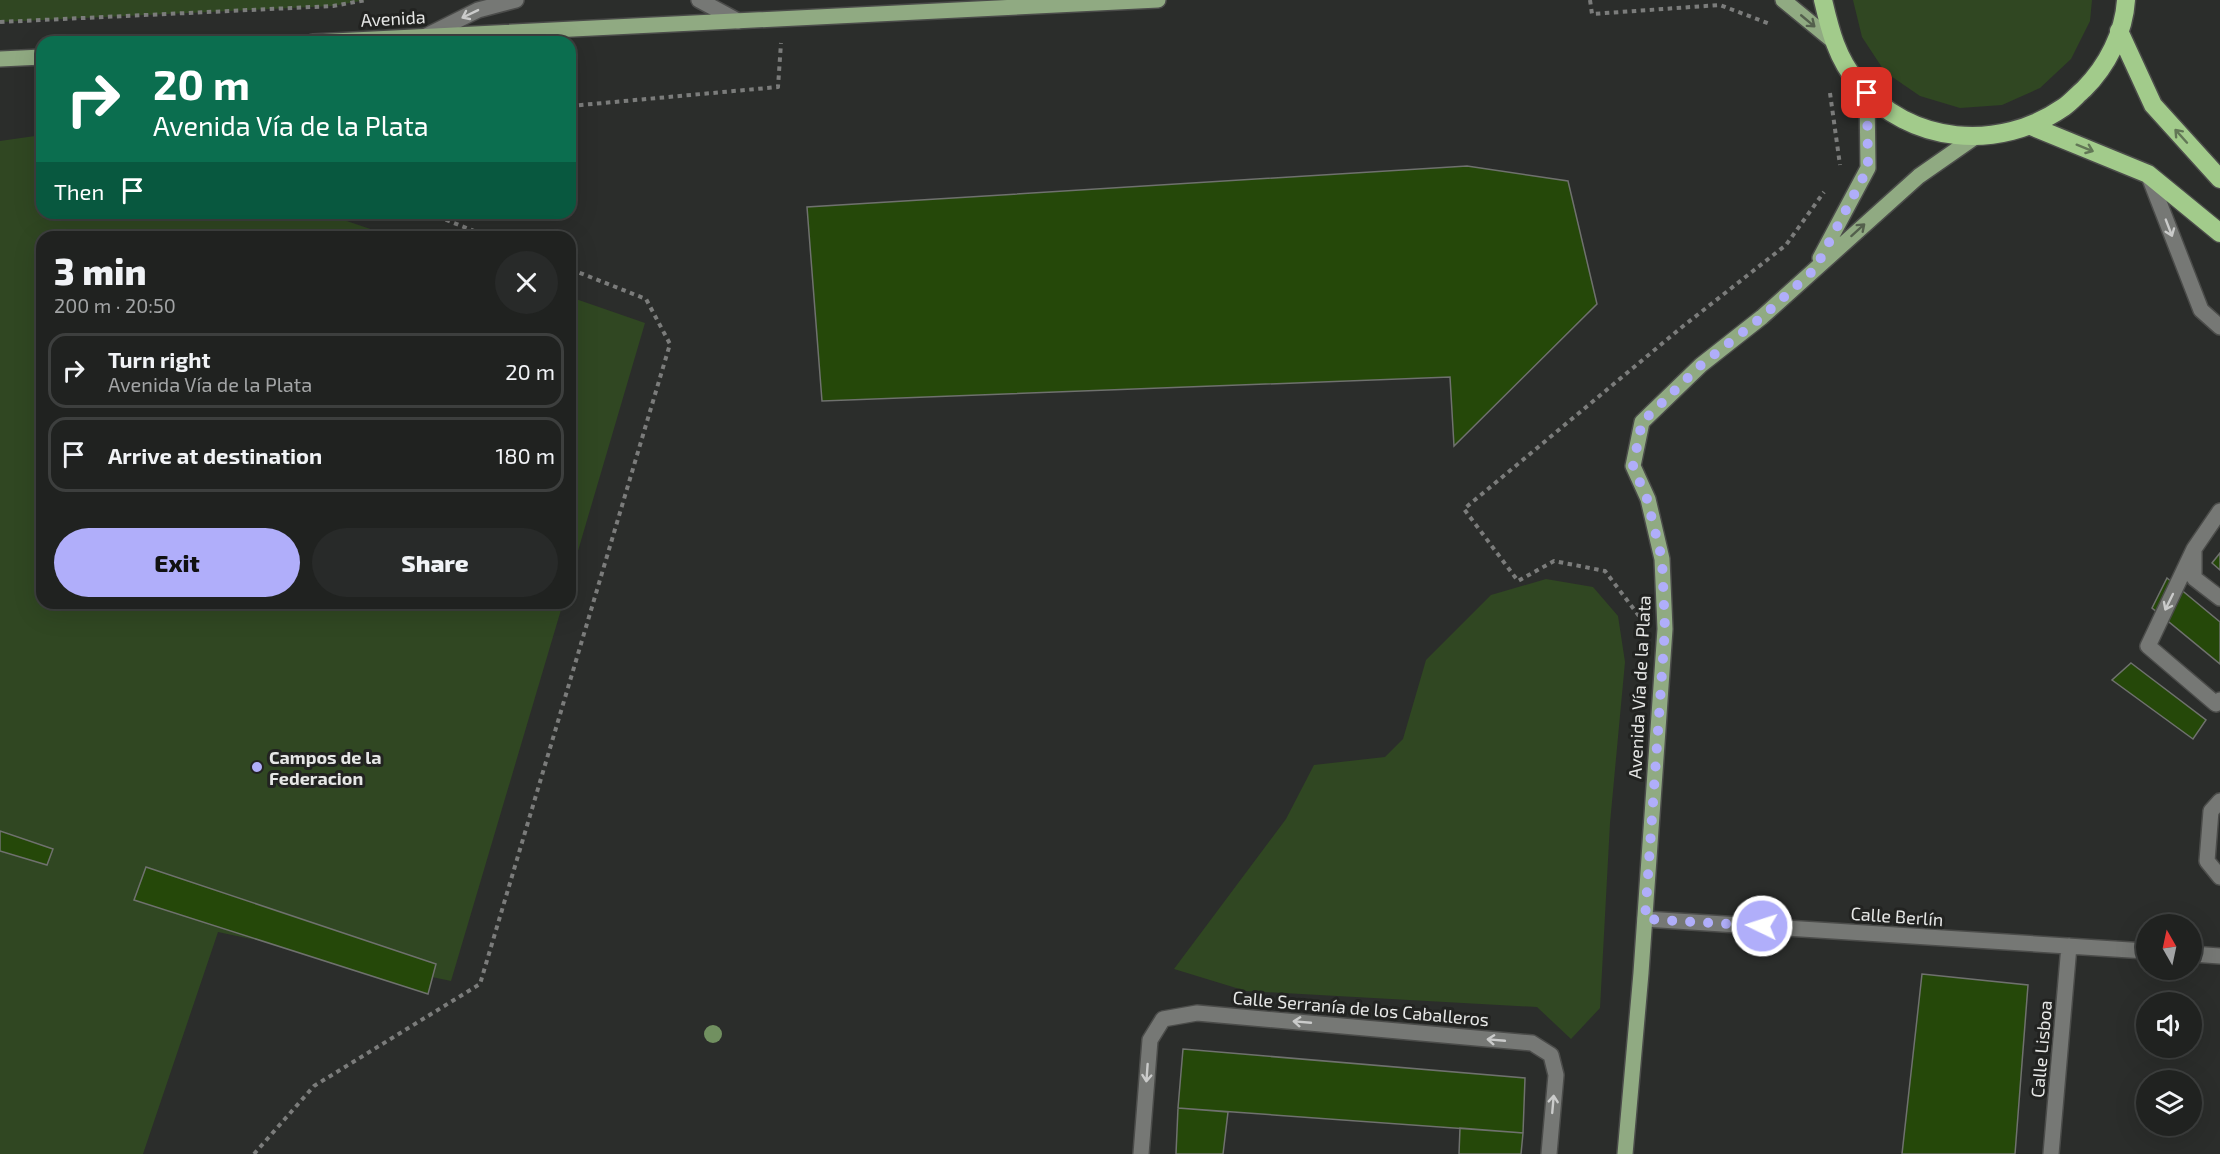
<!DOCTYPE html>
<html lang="en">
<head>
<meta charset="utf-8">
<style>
	:root { --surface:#202220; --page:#282a29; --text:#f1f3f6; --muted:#a2a4a5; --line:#3d3f3e; --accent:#b0aefa }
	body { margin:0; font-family:"Exo 2",sans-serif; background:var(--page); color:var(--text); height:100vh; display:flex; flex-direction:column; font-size:22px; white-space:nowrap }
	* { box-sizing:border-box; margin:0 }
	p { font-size:20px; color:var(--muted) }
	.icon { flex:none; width:33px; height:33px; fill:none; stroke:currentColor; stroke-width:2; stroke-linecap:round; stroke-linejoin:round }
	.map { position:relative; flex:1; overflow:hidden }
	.details { position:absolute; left:36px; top:231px; width:540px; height:378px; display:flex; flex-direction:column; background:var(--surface); border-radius:18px; box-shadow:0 6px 24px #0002,0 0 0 2px var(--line) }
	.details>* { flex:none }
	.top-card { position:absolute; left:36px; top:36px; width:540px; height:183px; border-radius:18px; box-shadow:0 6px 24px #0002,0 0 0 2px var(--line); background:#0b6e4f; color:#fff; overflow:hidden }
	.needle { width:39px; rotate:351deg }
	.controls { position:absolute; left:2136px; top:914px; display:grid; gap:12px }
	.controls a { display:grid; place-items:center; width:66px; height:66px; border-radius:50%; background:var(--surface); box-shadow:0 6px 24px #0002,0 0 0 2px var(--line); font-size:30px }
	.pin { position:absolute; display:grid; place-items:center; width:51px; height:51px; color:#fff; margin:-26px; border-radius:12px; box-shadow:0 3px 9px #0006 }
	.me { position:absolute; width:66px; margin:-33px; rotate:274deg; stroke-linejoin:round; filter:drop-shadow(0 0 4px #0008) }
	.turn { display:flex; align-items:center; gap:21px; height:126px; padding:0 18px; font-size:27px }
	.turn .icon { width:78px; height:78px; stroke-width:2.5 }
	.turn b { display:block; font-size:42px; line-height:51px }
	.then { display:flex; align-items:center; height:57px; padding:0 18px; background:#0003; gap:12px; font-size:22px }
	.round { display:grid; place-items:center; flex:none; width:63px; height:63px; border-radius:32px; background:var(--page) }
	.overview { display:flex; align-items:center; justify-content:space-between; height:102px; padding:0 18px }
	h1 { font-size:36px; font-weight:800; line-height:45px }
	.primary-button { display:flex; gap:12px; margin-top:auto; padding:12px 18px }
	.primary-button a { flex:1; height:69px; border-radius:36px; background:var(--accent); color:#111; font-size:24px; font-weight:800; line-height:69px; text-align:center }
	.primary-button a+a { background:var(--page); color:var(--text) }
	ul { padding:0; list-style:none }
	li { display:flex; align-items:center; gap:18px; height:75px; margin:0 12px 9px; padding:0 6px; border:3px solid var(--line); border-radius:18px }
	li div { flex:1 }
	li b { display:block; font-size:22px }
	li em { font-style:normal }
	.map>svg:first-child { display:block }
	.green { fill:#304722 }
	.building { fill:#254809; stroke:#6f716e; stroke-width:1.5 }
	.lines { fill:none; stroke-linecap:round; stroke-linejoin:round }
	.minor-casing { stroke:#4b4c4a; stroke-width:18 }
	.major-casing { stroke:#4b4c4a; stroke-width:18 }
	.highway-casing { stroke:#4b4c4a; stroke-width:21 }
	.path { stroke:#7b7c7b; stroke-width:4; stroke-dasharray:4.5 4.5; stroke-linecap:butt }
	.minor { stroke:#767875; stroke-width:15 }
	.major { stroke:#90aa82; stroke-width:15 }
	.highway { stroke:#a2cb8b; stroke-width:18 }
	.tree { fill:#719060 }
	.oneway { stroke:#cacbca }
	.oneway2 { stroke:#54604d }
	.oneway3 { stroke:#627756 }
	.route { stroke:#b0aefa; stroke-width:10; stroke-dasharray:0 18 }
	.poi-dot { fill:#b0aefa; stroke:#222321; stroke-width:2 }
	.labels { text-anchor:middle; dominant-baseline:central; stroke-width:6; stroke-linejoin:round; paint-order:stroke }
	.street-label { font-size:18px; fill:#e6e7e6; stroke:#222321 }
	.poi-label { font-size:18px; font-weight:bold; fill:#e6e7e6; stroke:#222321; text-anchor:start }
</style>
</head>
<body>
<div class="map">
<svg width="2220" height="1154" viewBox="0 0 2220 1154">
	<rect width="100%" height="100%" fill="#2b2d2b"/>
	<path class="green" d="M 0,0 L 366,0 L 333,6 L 0,22 Z
		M 1853,0 L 2092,0 L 2090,21 L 2071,59 L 2040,88 L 2002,105 L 1960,108 L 1920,96 L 1885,72 L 1862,37 Z
		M 42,135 L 42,213 L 323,213 L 394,237 L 42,237 L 42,603 L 563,603 L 451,981 L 218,932 L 143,1154 L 0,1154 L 0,141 Z
		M 570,297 L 645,323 L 570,578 Z
		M 1546,579 L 1593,587 L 1618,616 L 1625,662 L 1610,823 L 1600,1008 L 1571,1039 L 1537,1007 L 1246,991 L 1174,969 L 1286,819 L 1314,765 L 1385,757 L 1403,739 L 1426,660 L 1491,595 Z"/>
	<path class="building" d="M 1467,166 L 1568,181 L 1597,304 L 1454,446 L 1450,377 L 822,401 L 807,207 Z
		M 2220,553 L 2220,570 L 2212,563 Z
		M 2167,578 L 2220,622 L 2220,664 L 2152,608 Z
		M 2131,663 L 2206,720 L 2193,739 L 2112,680 Z
		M 0,831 L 53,849 L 47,865 L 0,851 Z
		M 146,867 L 436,964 L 428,994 L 134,900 Z
		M 1922,974 L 2028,985 L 2015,1154 L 1902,1154 Z
		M 1183,1049 L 1525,1078 L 1523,1133 L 1178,1108 Z
		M 1178,1108 L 1228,1112 L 1223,1154 L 1176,1154 Z
		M 1460,1128 L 1523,1133 L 1521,1154 L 1459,1154 Z"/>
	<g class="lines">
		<defs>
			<path id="minor" d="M 699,0 L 738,21
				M 426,36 L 478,10 L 516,0
				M 2148,174 L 2201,310 L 2220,327
				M 2220,511 L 2194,549 L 2194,578 L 2220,598
				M 2194,549 L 2148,646 L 2216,704 L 2220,700
				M 2220,801 L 2211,811 L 2207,861 L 2220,877
				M 1645,919 L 2146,951
				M 2192,954 L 2220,956
				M 1141,1154 L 1150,1040 L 1163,1019 L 1197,1013 L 1532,1043 L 1551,1055 L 1556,1075 L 1549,1154
				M 2051,1154 L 2069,946"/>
			<path id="major" d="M 1783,0 L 1833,41
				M 313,42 L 1158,0
				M 0,59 L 42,57
				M 1820,258 L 1868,168 L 1867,93
				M 1625,1154 L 1641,973 L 1665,629 L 1662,559 L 1648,499 L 1633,466 L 1642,422 L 1701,365 L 1762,317 L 1919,176 L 1975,137"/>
			<path id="highway" d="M 1823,0 C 1830,30 1837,59 1858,83 C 1910,145 1999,152 2064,107 C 2071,102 2077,95 2084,89 C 2107,66 2124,33 2126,0
				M 2119,31 L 2153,105 L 2220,179
				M 2031,126 L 2148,174 L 2220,233"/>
		</defs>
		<use href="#minor" class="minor-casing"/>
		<use href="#major" class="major-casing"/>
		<use href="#highway" class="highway-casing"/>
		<path class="path" d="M 1590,0 L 1592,14 L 1720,5 L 1770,24
			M 0,22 L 333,6 L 366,0
			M 1830,93 L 1840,165
			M 570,106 L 778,87 L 781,43
			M 429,213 L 489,237
			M 1639,616 L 1605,571 L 1554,561 L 1518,581 L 1464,509 L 1682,327 L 1786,245 L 1824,192
			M 254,1154 L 314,1086 L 480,984 L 670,344 L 646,299 L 570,269"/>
		<use href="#minor" class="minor"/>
		<use href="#major" class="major"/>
		<use href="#highway" class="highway"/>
	</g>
	<circle class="tree" cx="713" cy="1034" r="9"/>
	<defs><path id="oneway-shaft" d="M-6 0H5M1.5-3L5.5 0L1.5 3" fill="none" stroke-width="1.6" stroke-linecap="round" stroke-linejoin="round" transform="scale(1.5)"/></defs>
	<g class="oneway">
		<use href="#oneway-shaft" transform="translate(470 14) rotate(154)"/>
		<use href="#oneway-shaft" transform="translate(2169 228) rotate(69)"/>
		<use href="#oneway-shaft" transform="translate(2169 602) rotate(116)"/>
		<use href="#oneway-shaft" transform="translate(1302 1022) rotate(-175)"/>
		<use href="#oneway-shaft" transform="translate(1496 1040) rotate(-175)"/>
		<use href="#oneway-shaft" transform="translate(1147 1073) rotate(94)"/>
		<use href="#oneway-shaft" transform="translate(1553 1104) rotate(-85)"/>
	</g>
	<g class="oneway2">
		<use href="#oneway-shaft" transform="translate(1808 21) rotate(40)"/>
		<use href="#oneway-shaft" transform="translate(1858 230) rotate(-42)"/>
	</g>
	<g class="oneway3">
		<use href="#oneway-shaft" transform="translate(2181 136) rotate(-132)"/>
		<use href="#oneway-shaft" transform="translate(2085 148) rotate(22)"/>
	</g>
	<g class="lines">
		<path class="route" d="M 1762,926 L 1645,919 L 1665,629 L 1662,559 L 1647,499 L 1633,466 L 1642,422 L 1701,365 L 1762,317 L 1815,269 L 1868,168 L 1867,93"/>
	</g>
	<circle class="poi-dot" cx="257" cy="767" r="6"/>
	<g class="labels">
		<g class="street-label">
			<text transform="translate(393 18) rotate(-3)">Avenida</text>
			<text transform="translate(1639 687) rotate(-87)">Avenida Vía de la Plata</text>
			<text transform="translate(1897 916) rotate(4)">Calle Berlín</text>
			<text transform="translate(1361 1008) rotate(5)">Calle Serranía de los Caballeros</text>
			<text transform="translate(2041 1049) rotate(-85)">Calle Lisboa</text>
		</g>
		<g class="poi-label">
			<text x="269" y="757">Campos de la<tspan x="269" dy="21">Federacion</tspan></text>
		</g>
	</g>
</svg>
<div class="controls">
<a><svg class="needle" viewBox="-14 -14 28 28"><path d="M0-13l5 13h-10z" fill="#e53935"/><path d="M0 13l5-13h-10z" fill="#a2a4a5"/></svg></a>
<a><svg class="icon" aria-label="sound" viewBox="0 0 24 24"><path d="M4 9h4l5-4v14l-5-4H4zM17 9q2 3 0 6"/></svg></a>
<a><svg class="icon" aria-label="layers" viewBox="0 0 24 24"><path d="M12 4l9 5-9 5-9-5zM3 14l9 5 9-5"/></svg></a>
</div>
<div class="pin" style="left:1867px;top:93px;background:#d93025"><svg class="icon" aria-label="arrive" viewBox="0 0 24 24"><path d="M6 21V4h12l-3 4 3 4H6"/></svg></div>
<svg class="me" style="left:1762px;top:926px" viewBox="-20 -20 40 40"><circle r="17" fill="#b0aefa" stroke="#fff" stroke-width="3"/><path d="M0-11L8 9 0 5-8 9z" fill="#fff"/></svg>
<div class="top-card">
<div class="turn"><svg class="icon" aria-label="right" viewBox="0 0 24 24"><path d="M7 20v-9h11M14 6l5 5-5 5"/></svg><div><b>20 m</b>Avenida Vía de la Plata</div></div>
<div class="then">Then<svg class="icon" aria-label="arrive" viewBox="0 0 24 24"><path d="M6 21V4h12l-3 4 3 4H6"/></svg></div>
</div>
<section class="details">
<div class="overview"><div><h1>3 min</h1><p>200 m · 20:50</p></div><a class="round"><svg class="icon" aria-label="close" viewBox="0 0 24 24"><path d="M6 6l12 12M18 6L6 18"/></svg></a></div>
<ul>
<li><svg class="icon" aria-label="right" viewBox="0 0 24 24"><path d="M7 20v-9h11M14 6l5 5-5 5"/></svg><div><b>Turn right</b><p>Avenida Vía de la Plata</p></div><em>20 m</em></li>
<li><svg class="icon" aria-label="arrive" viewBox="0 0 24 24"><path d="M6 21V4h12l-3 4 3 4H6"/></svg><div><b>Arrive at destination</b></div><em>180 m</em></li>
</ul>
<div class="primary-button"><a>Exit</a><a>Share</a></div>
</section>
</div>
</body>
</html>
